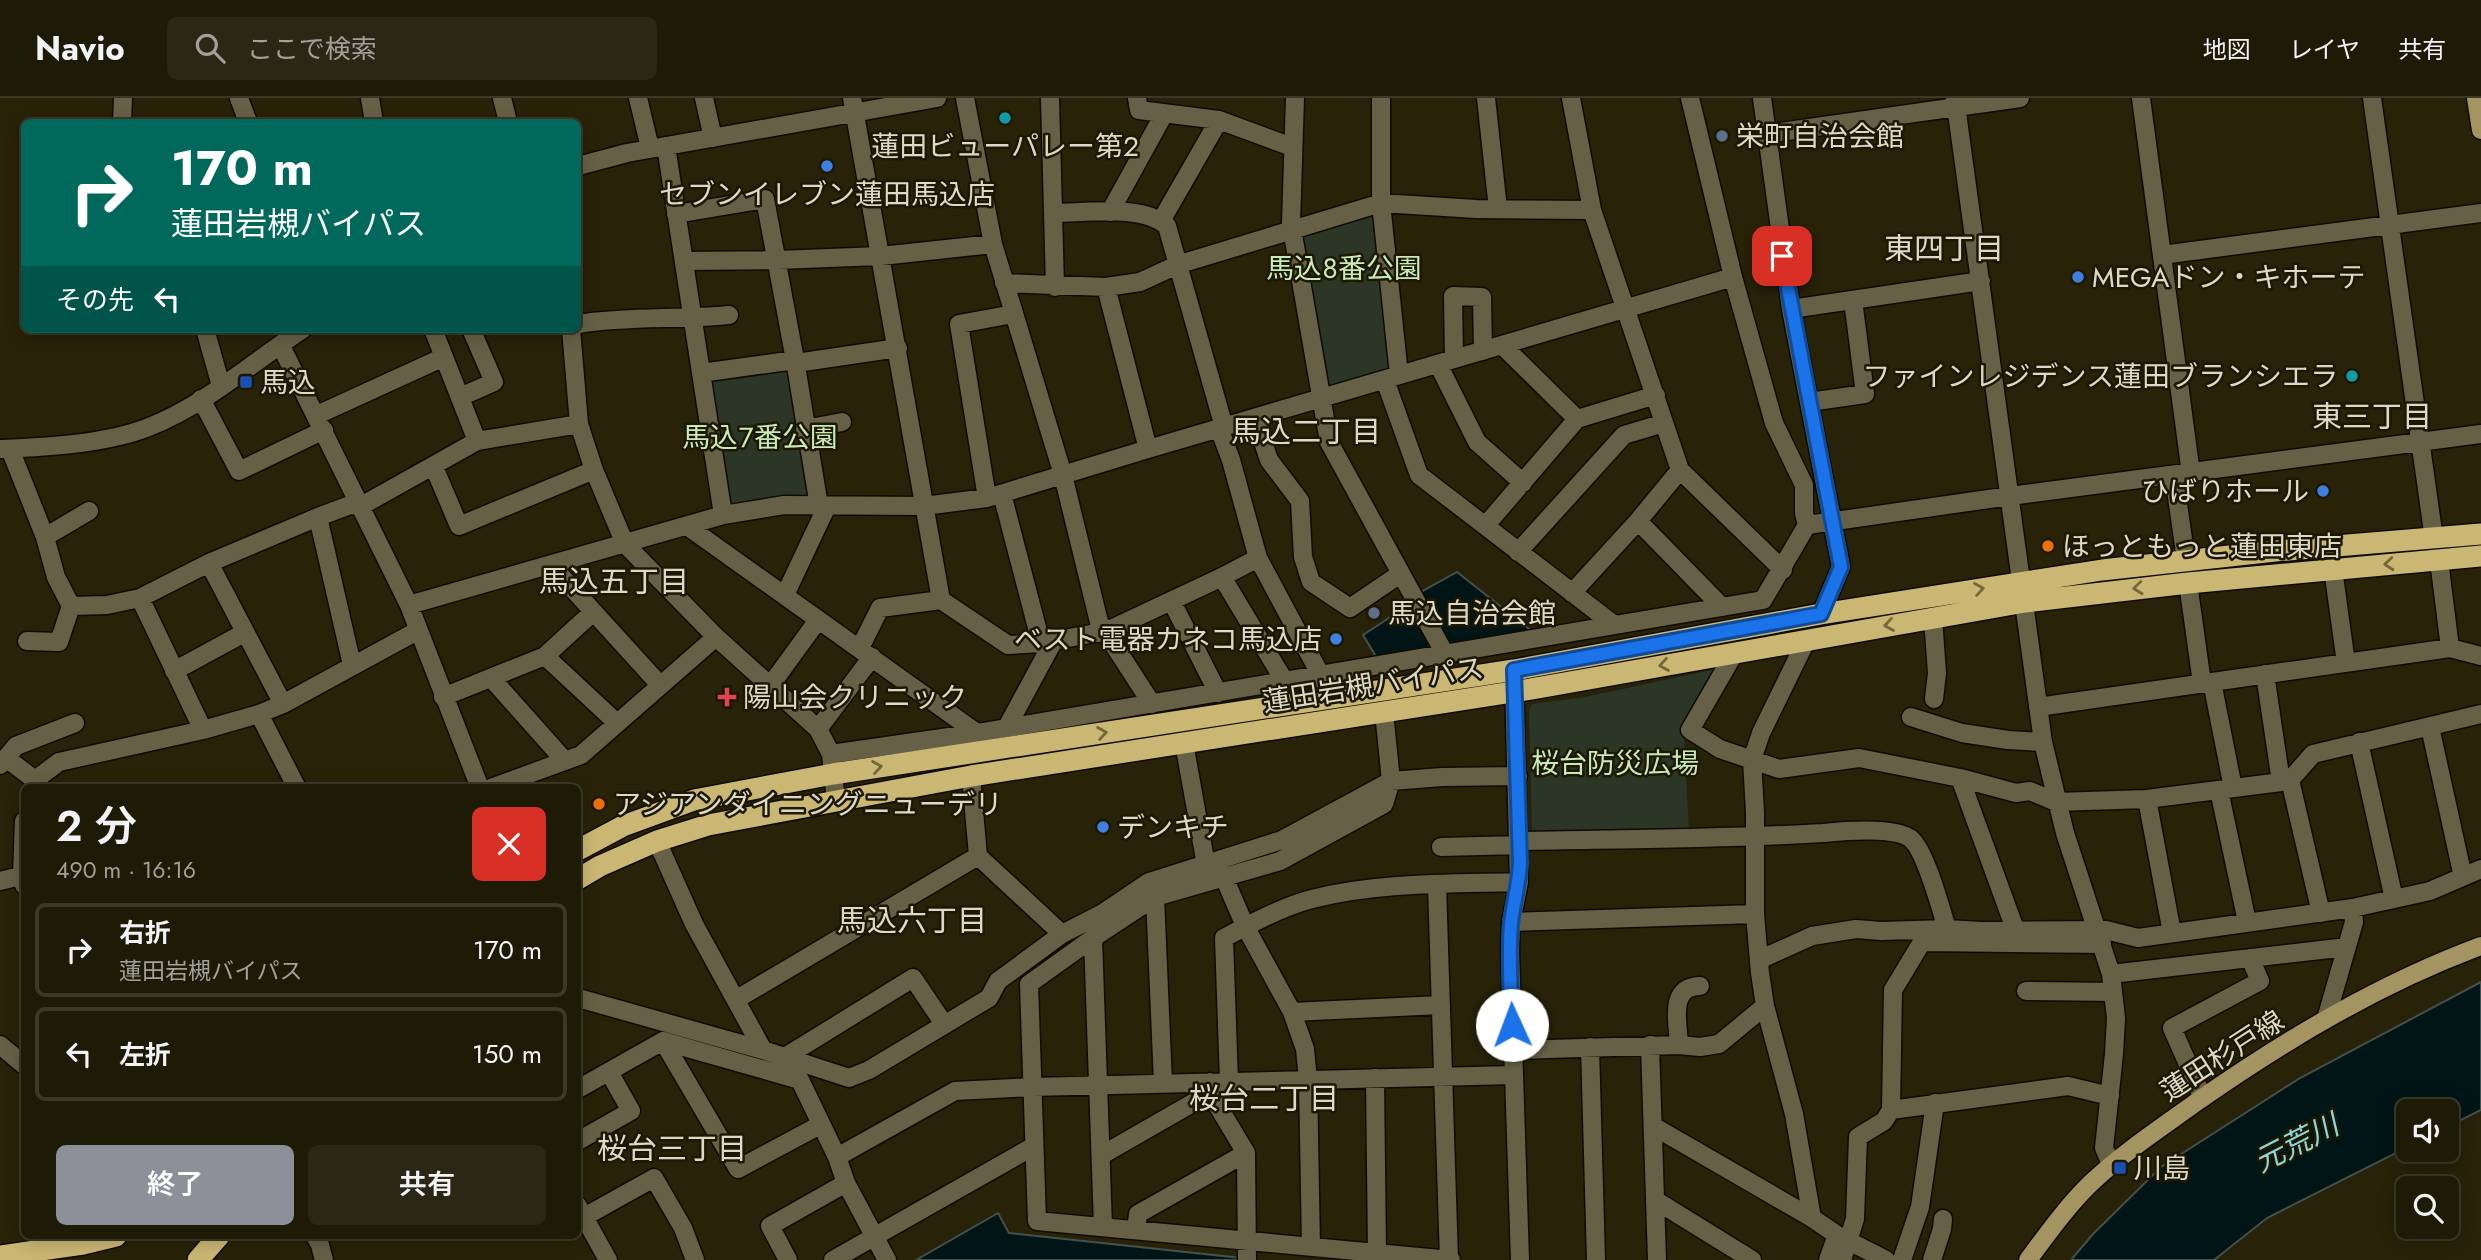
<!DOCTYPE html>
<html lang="ja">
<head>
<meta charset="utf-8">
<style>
	:root { --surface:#1d1a06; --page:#2a2714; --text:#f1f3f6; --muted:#a0a19b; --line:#3b3828; --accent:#8c9099 }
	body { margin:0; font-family:Jost,"Noto Sans JP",sans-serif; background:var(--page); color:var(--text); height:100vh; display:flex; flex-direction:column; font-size:26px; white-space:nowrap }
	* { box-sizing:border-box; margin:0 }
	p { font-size:23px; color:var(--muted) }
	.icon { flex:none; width:38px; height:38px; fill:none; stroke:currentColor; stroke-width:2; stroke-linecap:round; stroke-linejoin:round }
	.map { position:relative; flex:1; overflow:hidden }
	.side { position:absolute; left:21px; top:686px; width:560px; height:455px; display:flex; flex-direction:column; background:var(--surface); border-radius:10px; box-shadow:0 4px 18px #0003,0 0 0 2px var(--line) }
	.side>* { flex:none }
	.banner { position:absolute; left:21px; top:21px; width:560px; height:214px; border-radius:10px; box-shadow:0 4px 18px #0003,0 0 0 2px var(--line); background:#00695c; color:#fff; overflow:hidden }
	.buttons { position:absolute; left:2396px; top:1001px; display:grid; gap:14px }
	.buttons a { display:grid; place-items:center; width:63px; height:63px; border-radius:10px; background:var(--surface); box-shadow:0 4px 18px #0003,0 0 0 2px var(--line); font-size:35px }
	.pin { position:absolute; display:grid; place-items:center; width:60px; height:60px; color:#fff; margin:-30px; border-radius:14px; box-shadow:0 4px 10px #0006 }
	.me { position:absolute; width:77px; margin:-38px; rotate:358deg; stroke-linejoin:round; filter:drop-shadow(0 0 5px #0008) }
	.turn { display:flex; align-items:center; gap:24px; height:147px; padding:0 35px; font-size:32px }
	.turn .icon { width:91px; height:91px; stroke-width:2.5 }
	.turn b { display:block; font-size:49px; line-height:60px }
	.then { display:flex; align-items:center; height:66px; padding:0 35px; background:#0003; gap:14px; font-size:26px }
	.round { display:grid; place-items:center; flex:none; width:74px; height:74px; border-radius:10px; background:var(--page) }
	.headline { display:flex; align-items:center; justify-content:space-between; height:119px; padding:0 35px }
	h1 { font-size:42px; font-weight:600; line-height:52px }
	.primary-button { display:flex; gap:14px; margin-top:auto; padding:14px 35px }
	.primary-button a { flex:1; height:80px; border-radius:10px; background:var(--accent); color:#fff; font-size:28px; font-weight:600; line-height:80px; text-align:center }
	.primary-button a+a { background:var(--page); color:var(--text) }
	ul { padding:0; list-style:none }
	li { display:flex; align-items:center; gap:21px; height:94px; margin:0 14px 10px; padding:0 21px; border:4px solid var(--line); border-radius:10px }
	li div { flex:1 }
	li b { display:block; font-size:26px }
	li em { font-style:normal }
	header { display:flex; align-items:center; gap:42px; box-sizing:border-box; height:98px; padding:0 35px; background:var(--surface); border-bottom:2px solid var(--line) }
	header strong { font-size:33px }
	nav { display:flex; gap:38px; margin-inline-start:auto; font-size:24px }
	.search { width:490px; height:63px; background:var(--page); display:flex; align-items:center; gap:18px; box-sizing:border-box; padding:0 24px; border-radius:10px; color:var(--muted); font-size:26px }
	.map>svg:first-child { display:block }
	.green { fill:#2b3626 }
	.water { fill:#021516; stroke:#43504c; stroke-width:2 }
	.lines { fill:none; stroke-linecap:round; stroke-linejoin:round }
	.minor-casing { stroke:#100b00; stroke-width:21 }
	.major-casing { stroke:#100b00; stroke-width:21 }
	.highway-casing { stroke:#100b00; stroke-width:24 }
	.minor { stroke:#666046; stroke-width:18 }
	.major { stroke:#a39462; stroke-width:18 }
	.highway { stroke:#cbb774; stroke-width:21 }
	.oneway { stroke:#74683a }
	.route-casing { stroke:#114b97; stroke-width:18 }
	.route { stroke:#1a73e8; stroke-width:12 }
	.culture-dot { fill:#0f9aa8; stroke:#1d1801; stroke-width:2.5 }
	.service-dot { fill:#5c6f8a; stroke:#1d1801; stroke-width:2.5 }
	.shop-dot { fill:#3f7fe0; stroke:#1d1801; stroke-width:2.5 }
	.transit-dot { fill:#1a4fb4; stroke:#1d1801; stroke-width:2.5 }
	.food-dot { fill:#e8710a; stroke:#1d1801; stroke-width:2.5 }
	.health-dot { fill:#e0444e; stroke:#1d1801; stroke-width:2.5 }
	.labels { text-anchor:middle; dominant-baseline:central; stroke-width:5; stroke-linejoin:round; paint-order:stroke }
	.poi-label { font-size:28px; fill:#dcd9ca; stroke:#1d1801; text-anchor:start }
	.park-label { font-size:28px; fill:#c8eab8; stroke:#1d1801 }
	.street-label { font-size:28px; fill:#dcd9ca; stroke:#1d1801 }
	.neighbourhood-label { font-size:30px; fill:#dcd9ca; stroke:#1d1801 }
	.water-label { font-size:30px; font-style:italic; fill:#8bd7dc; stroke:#1d1801 }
</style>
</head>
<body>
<header>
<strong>Navio</strong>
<div class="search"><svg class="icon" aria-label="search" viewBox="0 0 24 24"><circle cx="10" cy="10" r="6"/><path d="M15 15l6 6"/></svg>ここで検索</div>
<nav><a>地図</a><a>レイヤ</a><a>共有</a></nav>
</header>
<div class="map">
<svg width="2481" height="1162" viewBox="0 0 2481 1162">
	<rect width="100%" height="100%" fill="#272208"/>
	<path class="green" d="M 1378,115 L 1392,267 L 1388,273 L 1334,290 L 1328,286 L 1299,143 L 1303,136 Z
		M 789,267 L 811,401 L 730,407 L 708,278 Z
		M 1721,570 L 1684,636 L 1689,733 L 1537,738 L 1532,733 L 1529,613 L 1532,606 L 1585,599 Z"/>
	<path class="water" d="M 1457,474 L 1533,534 L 1452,546 L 1446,543 L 1421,494 Z
		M 1409,507 L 1430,545 L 1427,552 L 1377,560 L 1363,537 Z
		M 2481,884 L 2481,1012 L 2447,1029 L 2446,1013 L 2408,1013 L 2408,1049 L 2267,1120 L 2214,1162 L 2071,1162 L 2093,1136 L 2161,1069 L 2300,980 Z
		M 998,1115 L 1009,1135 L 1241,1160 L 1241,1162 L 916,1162 Z"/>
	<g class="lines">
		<defs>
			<path id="minor" d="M 239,0 L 248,24
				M 370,0 L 374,24
				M 502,0 L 508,24
				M 638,0 L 650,50
				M 704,0 L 713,40
				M 852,0 L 941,502
				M 965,0 L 993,146 L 1063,377 L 1099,524 L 1152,606
				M 1050,0 L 1055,189
				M 1137,0 L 1139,12 L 1219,22 L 1292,49
				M 1295,0 L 1291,125 L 1329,344 L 1445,556
				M 1381,0 L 1381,105 L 1399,277
				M 1486,0 L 1498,111
				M 1571,0 L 1592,112 L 1680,372 L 1783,472
				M 1762,0 L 1791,211 L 1841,469 L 1821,516
				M 1955,0 L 2043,644 L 2065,735 L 2111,876 L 2116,920 L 2114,956 L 2104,1050 L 2111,1066
				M 2141,0 L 2191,376
				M 2372,0 L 2434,441
				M 122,24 L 123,0
				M 1767,36 L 2020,0
				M 666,48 L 723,417
				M 578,68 L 627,55 L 937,0
				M 1110,114 L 1164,16
				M 1053,115 C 1085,115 1143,106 1167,128 L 1224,329
				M 676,116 L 765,101 L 795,262 L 819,408
				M 1161,123 L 1219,22
				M 2162,157 L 2481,115
				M 684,163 L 777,162 L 881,158 L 993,146
				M 1004,185 L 1106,189 L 1140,184 L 1177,167 L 1381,105 L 1476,111 L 1592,112
				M 1106,189 L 1148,351
				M 1791,211 L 1981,183
				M 578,226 C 627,218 679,222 729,217
				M 205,231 L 221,288
				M 433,231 L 477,343
				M 571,231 L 579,326 L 594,372 L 625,446 L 716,539 L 818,631 L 831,656 L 836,703
				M 1502,247 L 1577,321
				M 281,248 L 409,507 L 480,690
				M 1454,261 L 1453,198 L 1482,199 L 1483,253
				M 1438,266 L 1477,344 L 1523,385
				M 701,275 L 795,262 L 803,264 L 898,250
				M 1385,282 L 1419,377 L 1613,526
				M 460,299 L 494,284 L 471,231
				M 201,301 L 239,373 L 324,332
				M 1809,304 L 1865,296 L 1853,202
				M 317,317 L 444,259
				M 1255,320 L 1269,362 L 1300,403 L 1303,459 L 1311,484 L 1350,510 L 1400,476
				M 1219,330 L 1231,362 L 1258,460 L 1326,587
				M 805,331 L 842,324
				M 1,351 C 48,349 106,346 149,329 C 205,307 253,264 303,231
				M 10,351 L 45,439 L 56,479 L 71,508 L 107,507 L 140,500 L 209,465 L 318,419 L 350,407 L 361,408 L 477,343 L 579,326
				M 434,369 L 459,428 L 594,372
				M 2174,378 L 2186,462
				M 1002,396 L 1041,545
				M 987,400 L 959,226 L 1013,216
				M 318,419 L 352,567
				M 1638,423 L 1722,509
				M 1486,427 L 1577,321 L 1656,297
				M 1807,427 L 2010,398 L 2481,336
				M 687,428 L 977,635
				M 45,439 L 89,413
				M 1518,454 L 1624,337 L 1664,325
				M 2439,462 L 2450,550
				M 209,465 L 283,606
				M 551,467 L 660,587
				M 2333,471 L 2346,565
				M 1222,479 L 1285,584
				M 2188,485 L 2202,585
				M 1572,495 L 1638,423 L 1680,372
				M 785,497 L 827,408
				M 140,500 L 203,632
				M 1172,504 L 1218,595
				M 409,507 L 723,417 L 784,407 L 924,408 L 987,400 L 1148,351 L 1733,179
				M 1933,520 L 1937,575 L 1934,601
				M 1807,541 L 1761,635 L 1752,662 L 1755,714 L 1755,816 L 1760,875 L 1765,908 L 1794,1016 L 1812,1120 L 1837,1137 L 1828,1162
				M 27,543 L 59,544 L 71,508
				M 860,550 L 880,510 L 941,502 L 1008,547 L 1041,545 L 1107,533 L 1222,479 L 1258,460
				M 1735,554 L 1690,632 L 1720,651 L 1779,671 L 1859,660 L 1960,680 L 2016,695 L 2030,693 L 2056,704 L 2147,701 L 2281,684 L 2290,682 L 2313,656 L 2481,616
				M 545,558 L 617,625
				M 174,573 L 244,535
				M 2265,576 L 2281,684
				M 492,581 L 565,663
				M 1514,582 L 1519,784 L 1511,824 L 1510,853 L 1520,1162
				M 2212,584 L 2233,690
				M 770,588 L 818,522
				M 443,599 L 545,558 L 592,515
				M 2038,609 L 2450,550 L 2481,558
				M 1384,614 L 1391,683 L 1384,706 L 1280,763 L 1155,799 L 1093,840 L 1029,886 L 1037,1123 L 1451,1162
				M 259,616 L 297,690
				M 1911,619 L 1962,635 L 2008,642 L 2043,644
				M 1007,629 L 1054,542
				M 2430,629 L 2463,779
				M 818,631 L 872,559
				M 2359,644 L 2394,801
				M 1184,645 L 1206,767
				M 831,656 L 977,635 L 1763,502 L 1807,427 L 1804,415 L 1804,387 L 1774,325 L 1733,179 L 1690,0
				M 6,660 L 35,682
				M 0,667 L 16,648 L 75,625
				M 971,678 L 978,758 L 1062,836
				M 1960,680 L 2015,831
				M 2290,682 L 2321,815
				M 33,690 L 35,682 L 59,664 L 203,632 L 259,616 L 283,606 L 417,533
				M 491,690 L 581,657 L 716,539
				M 2219,692 L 2247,824
				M 2147,701 L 2172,835
				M 24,723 L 22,777 L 24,787
				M 657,743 L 694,826 L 763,952
				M 1519,743 C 1621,741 1722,741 1823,735 C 1843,733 1898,728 1912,742 C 1926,755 1941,811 1947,831
				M 1441,749 L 1520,747
				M 1220,770 L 1245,828 L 1292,914 L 1305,951 L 1308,982 L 1311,1149
				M 0,783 L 24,777
				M 1437,787 L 1449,1162
				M 1155,799 L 1163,985
				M 1511,824 L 1755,816
				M 1093,840 L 1103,1129
				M 1759,862 L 1812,838 L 1856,831 L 1881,833 L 1947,831 L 1980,833 L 2106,832 L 2138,840 L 2353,810 L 2430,793 L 2481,771
				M 2111,876 L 2347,849
				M 2026,893 L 2113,894
				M 578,900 L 763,952 L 849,980 L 869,972 L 989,900 L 998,883 L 1062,836 L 1103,815 L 1149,784 L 1282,742 L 1391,683 L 1442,679 L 1518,678
				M 737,901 L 978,758
				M 1292,914 L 1441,907
				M 2326,921 L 2354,824 L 2353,810
				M 663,943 L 738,1071 L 820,1027
				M 0,947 L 24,967
				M 1650,947 L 1657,1162
				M 1679,947 C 1678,924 1668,889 1700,888
				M 1590,949 L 1596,1162
				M 1513,952 L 1679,947 L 1700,949 L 1719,946 L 1765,908
				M 785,959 L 913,880 L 944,926
				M 1375,980 L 1377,1155
				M 1210,984 L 1210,995 L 1246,1055 L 1247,1162
				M 1229,984 L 1224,840 C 1250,826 1284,808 1312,801 C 1379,784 1451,786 1519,784
				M 578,991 L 663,943 L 800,982 L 837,1059 L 846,1085 L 887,1162
				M 2203,1000 L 2172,930 L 2260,883 L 2250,860
				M 1891,1012 L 2068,988 L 2110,998
				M 1653,1028 L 1812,1120
				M 578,1043 L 631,1013 L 609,974
				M 1102,1057 L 1210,995
				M 837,1059 L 955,993 L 1032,989 L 1514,977
				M 1655,1102 L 1752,1162
				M 578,1108 L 608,1162
				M 584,1119 L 654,1080 L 683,1130 L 695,1162
				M 1136,1132 L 1138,1116 L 1246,1055
				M 315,1138 L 320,1147 L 324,1162
				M 1839,1138 L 1886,1162
				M 788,1162 L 770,1128 L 846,1085
				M 833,1162 L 1034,1048
				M 1842,1162 L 1855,1121 L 1858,1039 L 1884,1023 L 1891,1012 L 1893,892 L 1922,844 L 2102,846
				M 1902,1162 L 1920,1109 L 1935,1005
				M 1932,1162 L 1942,1131 L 1943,1121"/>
			<path id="major" d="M 2476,0 L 2481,32
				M 2028,1162 C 2048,1135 2068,1107 2092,1084 C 2124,1054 2162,1029 2198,1003 C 2287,941 2379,886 2481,848"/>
			<path id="highway" d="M 578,752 L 623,728 L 694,702 L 833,676 L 1514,572 L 1821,516 L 2102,472 L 2275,453 L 2481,436
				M 578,781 L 600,768 L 657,743 L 708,727 L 971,678 L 1531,591 L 2025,504 L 2188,485 L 2481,458
				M 0,1158 L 83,1146 L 116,1138
				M 198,1162 L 219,1138"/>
		</defs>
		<use href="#minor" class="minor-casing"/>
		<use href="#major" class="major-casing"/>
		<use href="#highway" class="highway-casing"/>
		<use href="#minor" class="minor"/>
		<use href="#major" class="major"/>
		<use href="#highway" class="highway"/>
	</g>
	<defs><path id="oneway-chevron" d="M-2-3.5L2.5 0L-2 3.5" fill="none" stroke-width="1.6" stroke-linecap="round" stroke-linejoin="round" transform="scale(1.75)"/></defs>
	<g class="oneway">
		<use href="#oneway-chevron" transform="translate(2389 466) rotate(175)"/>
		<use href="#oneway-chevron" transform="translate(2138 490) rotate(174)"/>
		<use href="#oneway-chevron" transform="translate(1979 491) rotate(-9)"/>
		<use href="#oneway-chevron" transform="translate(1889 527) rotate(170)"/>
		<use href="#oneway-chevron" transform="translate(1664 567) rotate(170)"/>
		<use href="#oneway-chevron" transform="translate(1102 635) rotate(-9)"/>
		<use href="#oneway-chevron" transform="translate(877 669) rotate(-9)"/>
	</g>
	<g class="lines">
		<defs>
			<path id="route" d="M 1512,927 C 1511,894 1508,859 1511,826 C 1513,805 1519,787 1520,765 L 1514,572 L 1821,516 L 1841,469 L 1782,158"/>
		</defs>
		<use href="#route" class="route-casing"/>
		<use href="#route" class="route"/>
	</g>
	<g class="culture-dot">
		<circle cx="1005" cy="20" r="7"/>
		<circle cx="2352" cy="278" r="7"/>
	</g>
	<g class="service-dot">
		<circle cx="1722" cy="38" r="7"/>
		<circle cx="1374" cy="515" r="7"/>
	</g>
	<g class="shop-dot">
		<circle cx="827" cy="68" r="7"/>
		<circle cx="2078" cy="179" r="7"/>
		<circle cx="2323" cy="393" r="7"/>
		<circle cx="1336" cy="541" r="7"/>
		<circle cx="1103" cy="729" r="7"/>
	</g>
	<g class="transit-dot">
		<rect x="239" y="277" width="14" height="14" rx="3.5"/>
		<rect x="2113" y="1063" width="14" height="14" rx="3.5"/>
	</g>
	<g class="food-dot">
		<circle cx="2048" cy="448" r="7"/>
		<circle cx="599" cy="706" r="7"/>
	</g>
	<path class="health-dot" d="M723.5 588.5h7v7h7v7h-7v7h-7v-7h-7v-7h7z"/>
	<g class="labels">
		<g class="poi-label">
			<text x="1736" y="38">栄町自治会館</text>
			<text x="1005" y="48" text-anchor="middle">蓮田ビューパレー第2</text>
			<text x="827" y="96" text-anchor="middle">セブンイレブン蓮田馬込店</text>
			<text x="2092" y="179">MEGAドン・キホーテ</text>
			<text x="2338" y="278" text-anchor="end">ファインレジデンス蓮田ブランシエラ</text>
			<text x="260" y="284">馬込</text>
			<text x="2309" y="393" text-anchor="end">ひばりホール</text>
			<text x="2062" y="448">ほっともっと蓮田東店</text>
			<text x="1388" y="515">馬込自治会館</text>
			<text x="1322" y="541" text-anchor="end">ベスト電器カネコ馬込店</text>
			<text x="743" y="599">陽山会クリニック</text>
			<text x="613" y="706">アジアンダイニングニューデリ</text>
			<text x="1117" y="729">デンキチ</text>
			<text x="2134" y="1070">川島</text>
		</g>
		<g class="park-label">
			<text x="1344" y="170">馬込８番公園</text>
			<text x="760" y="339">馬込７番公園</text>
			<text x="1615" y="665">桜台防災広場</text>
		</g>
		<g class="street-label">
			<text transform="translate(1373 587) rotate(-9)">蓮田岩槻バイパス</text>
			<text transform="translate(2222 958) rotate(-33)">蓮田杉戸線</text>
		</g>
		<g class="neighbourhood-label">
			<text x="1944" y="150">東四丁目</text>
			<text x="2372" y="318">東三丁目</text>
			<text x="1306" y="333">馬込二丁目</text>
			<text x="614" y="483">馬込五丁目</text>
			<text x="912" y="822">馬込六丁目</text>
			<text x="1264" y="1000">桜台二丁目</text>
			<text x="672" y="1050">桜台三丁目</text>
		</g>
		<g class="water-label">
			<text transform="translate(2296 1045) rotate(-27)">元荒川</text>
		</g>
	</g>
</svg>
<div class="buttons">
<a><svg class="icon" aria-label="sound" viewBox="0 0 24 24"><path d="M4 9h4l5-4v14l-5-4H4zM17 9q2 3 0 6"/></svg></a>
<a><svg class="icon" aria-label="search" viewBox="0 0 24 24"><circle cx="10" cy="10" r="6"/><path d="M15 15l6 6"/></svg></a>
</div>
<div class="pin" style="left:1782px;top:158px;background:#d93025"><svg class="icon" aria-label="arrive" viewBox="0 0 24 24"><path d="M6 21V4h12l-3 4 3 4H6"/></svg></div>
<svg class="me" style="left:1512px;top:927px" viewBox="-20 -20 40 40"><circle r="19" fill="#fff"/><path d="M0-13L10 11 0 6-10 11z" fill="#1a73e8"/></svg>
<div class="banner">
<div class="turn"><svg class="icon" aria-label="right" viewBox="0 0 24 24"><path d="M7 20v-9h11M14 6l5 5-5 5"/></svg><div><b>170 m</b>蓮田岩槻バイパス</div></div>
<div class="then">その先<svg class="icon" aria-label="left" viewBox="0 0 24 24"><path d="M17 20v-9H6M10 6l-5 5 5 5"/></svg></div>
</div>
<section class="side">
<div class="headline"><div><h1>2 分</h1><p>490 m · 16:16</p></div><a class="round" style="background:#d93025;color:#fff"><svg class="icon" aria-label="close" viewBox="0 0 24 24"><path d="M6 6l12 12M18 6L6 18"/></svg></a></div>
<ul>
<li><svg class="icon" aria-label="right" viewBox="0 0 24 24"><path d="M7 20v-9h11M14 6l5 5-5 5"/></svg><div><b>右折</b><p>蓮田岩槻バイパス</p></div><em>170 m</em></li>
<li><svg class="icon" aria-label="left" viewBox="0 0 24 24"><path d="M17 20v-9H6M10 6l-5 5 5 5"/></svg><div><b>左折</b></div><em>150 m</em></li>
</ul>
<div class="primary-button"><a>終了</a><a>共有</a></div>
</section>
</div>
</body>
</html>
